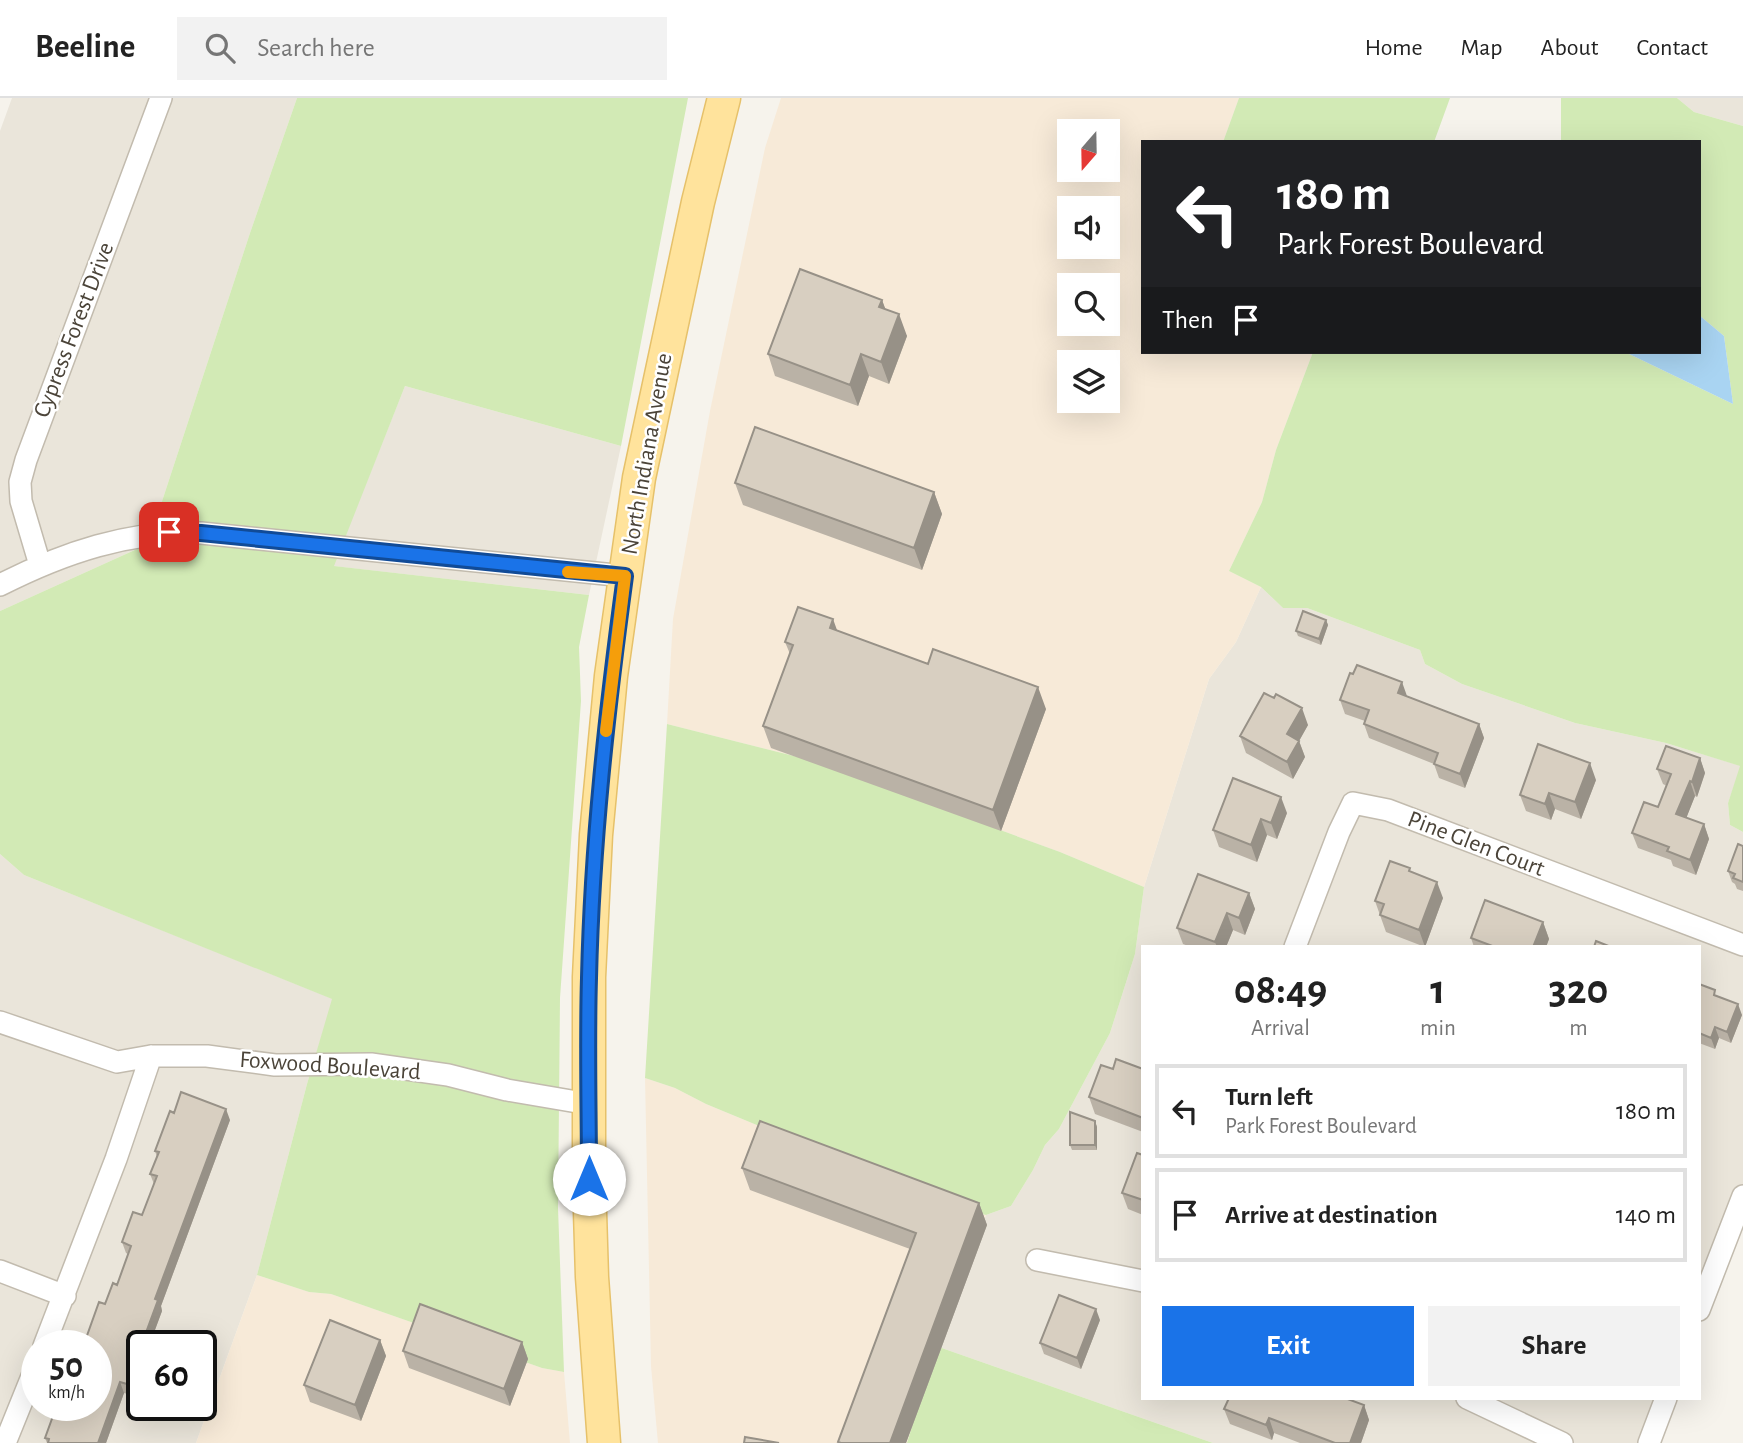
<!DOCTYPE html>
<html lang="en">
<head>
<meta charset="utf-8">
<style>
	:root { --surface:#fff; --page:#f2f2f2; --text:#222; --muted:#767676; --line:#e0e0e0; --accent:#1a73e8 }
	body { margin:0; font-family:"Alegreya Sans",sans-serif; background:var(--page); color:var(--text); height:100vh; display:flex; flex-direction:column; font-size:26px; white-space:nowrap }
	* { box-sizing:border-box; margin:0 }
	p { font-size:23px; color:var(--muted) }
	.icon { flex:none; width:38px; height:38px; fill:none; stroke:currentColor; stroke-width:2; stroke-linecap:round; stroke-linejoin:round }
	.map { position:relative; flex:1; overflow:hidden }
	.panel { position:absolute; left:1141px; top:847px; width:560px; height:455px; display:flex; flex-direction:column; background:var(--surface); border-radius:0px; box-shadow:0 7px 28px #0002 }
	.panel>* { flex:none }
	.top-card { position:absolute; left:1141px; top:42px; width:560px; height:214px; border-radius:0px; box-shadow:0 7px 28px #0002; background:#202124; color:#fff; overflow:hidden }
	.needle { width:46px; rotate:200deg }
	.tools { position:absolute; left:1057px; top:21px; display:grid; gap:14px }
	.tools a { display:grid; place-items:center; width:63px; height:63px; border-radius:0px; background:var(--surface); box-shadow:0 7px 28px #0002; font-size:35px }
	.speed { position:absolute; left:21px; top:1232px; display:flex; gap:14px; font-size:35px; font-weight:700; text-align:center }
	.speed>* { display:grid; place-content:center; width:91px; height:91px; border-radius:50%; background:var(--surface); box-shadow:0 7px 28px #0002; line-height:1 }
	.speed small { font-size:18px; font-weight:400 }
	.speed .limit { border:4px solid #111; border-radius:10px; background:#fff; color:#111 }
	.pin { position:absolute; display:grid; place-items:center; width:60px; height:60px; color:#fff; margin:-30px; border-radius:14px; box-shadow:0 4px 10px #0006 }
	.me { position:absolute; width:77px; margin:-38px; rotate:0deg; stroke-linejoin:round; filter:drop-shadow(0 0 5px #0008) }
	.turn { display:flex; align-items:center; gap:24px; height:147px; padding:0 21px; font-size:32px }
	.turn .icon { width:91px; height:91px; stroke-width:2.5 }
	.turn b { display:block; font-size:49px; line-height:60px }
	.then { display:flex; align-items:center; height:66px; padding:0 21px; background:#0003; gap:14px; font-size:26px }
	.eta { display:flex; justify-content:space-evenly; align-items:center; height:119px; text-align:center }
	.eta b { font-size:42px; font-weight:700; line-height:49px }
	.cta { display:flex; gap:14px; margin-top:auto; padding:14px 21px }
	.cta a { flex:1; height:80px; border-radius:0px; background:var(--accent); color:#fff; font-size:28px; font-weight:700; line-height:80px; text-align:center }
	.cta a+a { background:var(--page); color:var(--text) }
	ul { padding:0; list-style:none }
	li { display:flex; align-items:center; gap:21px; height:94px; margin:0 14px 10px; padding:0 7px; border:4px solid var(--line); border-radius:0px }
	li div { flex:1 }
	li b { display:block; font-size:26px }
	li em { font-style:normal }
	header { display:flex; align-items:center; gap:42px; box-sizing:border-box; height:98px; padding:0 35px; background:var(--surface); border-bottom:2px solid var(--line) }
	header strong { font-size:33px }
	nav { display:flex; gap:38px; margin-inline-start:auto; font-size:24px }
	.search { width:490px; height:63px; background:var(--page); display:flex; align-items:center; gap:18px; box-sizing:border-box; padding:0 24px; border-radius:0px; color:var(--muted); font-size:26px }
	.map>svg:first-child { display:block }
	.residential { fill:#eae5da; fill-rule:evenodd }
	.commercial { fill:#f7ead8; fill-rule:evenodd }
	.green { fill:#d2eab5 }
	.water { fill:#a9d4f2 }
	.lines { fill:none; stroke-linecap:round; stroke-linejoin:round }
	.minor-casing { stroke:#c2bbae; stroke-width:24 }
	.primary-casing { stroke:#e6c16a; stroke-width:35 }
	.minor { stroke:#fff; stroke-width:21 }
	.primary { stroke:#ffe39c; stroke-width:32 }
	.wall { fill:#bab2a6 }
	.shaded-wall { fill:#979187 }
	.building { fill:#d8cfc1; stroke:#979187; stroke-width:2 }
	.route-casing { stroke:#114b97; stroke-width:18 }
	.route { stroke:#1a73e8; stroke-width:12 }
	.slow { stroke:#f59e0b; stroke-width:12 }
	.labels { text-anchor:middle; dominant-baseline:central; stroke-width:5; stroke-linejoin:round; paint-order:stroke }
	.street-label { font-size:24px; fill:#4b4439; stroke:#fff }
</style>
</head>
<body>
<header>
<strong>Beeline</strong>
<div class="search"><svg class="icon" aria-label="search" viewBox="0 0 24 24"><circle cx="10" cy="10" r="6"/><path d="M15 15l6 6"/></svg>Search here</div>
<nav><a>Home</a><a>Map</a><a>About</a><a>Contact</a></nav>
</header>
<div class="map">
<svg width="1743" height="1345" viewBox="0 0 1743 1345">
	<rect width="100%" height="100%" fill="#f6f3ec"/>
	<path class="residential" d="M 12,0 L 297,0 L 250,135 L 148,446 L 0,513 L 0,33 Z
		M 1677,0 L 1743,0 L 1743,28 L 1694,14 Z
		M 405,288 L 621,348 L 589,497 L 333,468 Z
		M 1261,489 L 1283,510 L 1307,510 L 1420,552 L 1425,566 L 1462,586 L 1575,625 L 1666,645 L 1741,668 L 1728,705 L 1730,727 L 1743,734 L 1743,1091 L 1699,1221 L 1699,849 L 1143,849 L 1143,1300 L 1673,1300 L 1658,1345 L 1213,1345 L 936,1248 L 986,1117 L 1011,1108 L 1033,1072 L 1045,1047 L 1059,1031 L 1110,935 L 1135,856 L 1144,789 L 1209,581 L 1236,544 Z
		M 0,756 L 24,777 L 333,901 L 307,986 L 257,1177 L 196,1345 L 0,1345 ZM 37,1248 L 96,1248 L 96,1307 L 37,1307 ZM 142,1248 L 201,1248 L 201,1307 L 142,1307 Z"/>
	<path class="commercial" d="M 781,0 L 1239,0 L 1223,44 L 1143,44 L 1143,254 L 1313,254 L 1276,352 L 1262,404 L 1229,473 L 1261,489 L 1236,544 L 1209,581 L 1144,789 L 1060,754 L 806,661 L 667,626 L 673,521 L 710,313 L 765,50 ZM 1069,33 L 1108,33 L 1108,72 L 1069,72 ZM 1069,110 L 1108,110 L 1108,149 L 1069,149 ZM 1069,187 L 1108,187 L 1108,226 L 1069,226 ZM 1069,264 L 1108,264 L 1108,303 L 1069,303 Z
		M 645,980 L 675,990 L 706,1006 L 956,1109 L 986,1117 L 936,1248 L 907,1345 L 658,1345 L 651,1268 Z
		M 257,1177 L 309,1194 L 331,1196 L 542,1270 L 564,1274 L 570,1345 L 196,1345 Z"/>
	<path class="green" d="M 297,0 L 688,0 L 621,348 L 405,288 L 334,468 L 589,497 L 579,549 L 581,603 L 560,900 L 558,1110 L 564,1274 L 542,1270 L 331,1196 L 309,1194 L 257,1177 L 307,986 L 332,901 L 24,777 L 0,756 L 0,513 L 148,446 L 250,135 Z
		M 1239,0 L 1450,0 L 1434,44 L 1223,44 Z
		M 1561,0 L 1677,0 L 1694,14 L 1743,28 L 1743,734 L 1730,727 L 1728,705 L 1740,668 L 1666,645 L 1575,625 L 1462,586 L 1425,566 L 1420,552 L 1307,510 L 1283,510 L 1261,489 L 1229,473 L 1262,404 L 1276,352 L 1313,254 L 1625,254 L 1733,306 L 1724,238 L 1699,217 L 1699,44 L 1561,44 Z
		M 667,626 L 806,661 L 1060,754 L 1144,789 L 1135,856 L 1110,935 L 1059,1031 L 1045,1047 L 1033,1072 L 1011,1108 L 986,1117 L 956,1109 L 706,1006 L 675,990 L 645,980 Z
		M 936,1248 L 1213,1345 L 907,1345 Z"/>
	<path class="water" d="M 1699,217 L 1724,238 L 1733,306 L 1625,254 L 1699,254 Z"/>
	<g class="lines">
		<defs>
			<path id="minor" d="M 40,467 L 21,403 L 20,384 L 26,362 L 161,0
				M 0,487 C 63,455 130,432 201,435 L 625,478
				M 1295,849 L 1339,734 L 1353,705 L 1388,712 L 1743,847
				M 0,924 L 117,964 L 151,958 L 207,958 L 275,967 L 371,966 L 448,977 L 507,992 L 589,1006
				M 1037,1162 L 1143,1183
				M 0,1173 L 65,1198
				M 1699,1212 L 1743,1098
				M 44,1248 L 116,1061 L 151,958
				M 1467,1300 L 1562,1345
				M 5,1345 L 37,1266
				M 1649,1345 L 1666,1300"/>
			<path id="primary" d="M 604,1345 L 592,1179 L 589,1081 L 589,879 L 596,737 L 611,578 L 639,380 L 698,104 L 724,0"/>
		</defs>
		<use href="#minor" class="minor-casing"/>
		<use href="#primary" class="primary-casing"/>
		<use href="#minor" class="minor"/>
		<use href="#primary" class="primary"/>
	</g>
	<path class="wall" d="M 882,202 L 885,211 L 907,238 L 889,286 L 869,278 L 858,308 L 775,278 L 768,256 Z
		M 735,385 L 934,394 L 942,416 L 922,472 L 743,407 Z
		M 1326,522 L 1328,527 L 1321,547 L 1298,538 L 1296,533 Z
		M 837,533 L 1046,611 L 1001,733 L 771,650 L 763,628 L 790,556 L 785,544 Z
		M 1407,598 L 1479,626 L 1484,640 L 1465,690 L 1439,680 L 1434,666 L 1369,640 L 1364,626 L 1365,623 L 1345,616 L 1340,602 Z
		M 1274,600 L 1308,627 L 1299,643 L 1305,659 L 1293,681 L 1246,655 L 1240,638 Z
		M 1700,660 L 1705,675 L 1697,699 L 1695,698 L 1686,720 L 1704,726 L 1709,741 L 1696,777 L 1673,768 L 1671,762 L 1638,750 L 1632,735 L 1658,709 L 1667,688 L 1663,686 L 1657,671 Z
		M 1596,682 L 1581,721 L 1555,711 L 1551,722 L 1526,713 L 1520,697 Z
		M 1287,715 L 1277,741 L 1267,737 L 1257,764 L 1219,749 L 1213,732 Z
		M 1743,748 L 1743,793 L 1737,791 L 1735,786 L 1732,784 L 1728,773 Z
		M 1411,774 L 1443,800 L 1425,849 L 1386,834 L 1375,803 Z
		M 1249,795 L 1255,811 L 1245,837 L 1233,832 L 1226,849 L 1191,849 L 1183,846 L 1177,830 Z
		M 1543,824 L 1549,841 L 1546,849 L 1474,849 L 1471,840 Z
		M 1699,886 L 1717,898 L 1742,917 L 1731,945 L 1719,940 L 1715,951 L 1699,945 Z
		M 1113,971 L 1143,971 L 1143,1034 L 1095,1016 L 1089,999 Z
		M 174,1015 L 230,1022 L 161,1208 L 162,1213 L 149,1248 L 142,1248 L 142,1268 L 131,1297 L 124,1295 L 106,1345 L 47,1345 L 45,1340 L 68,1309 L 96,1248 L 84,1248 L 84,1246 L 117,1187 L 128,1156 L 126,1155 L 122,1144 L 142,1117 L 154,1086 L 150,1076 L 157,1059 L 155,1053 Z
		M 1095,1023 L 1097,1029 L 1097,1052 L 1072,1052 L 1070,1047 Z
		M 1143,1057 L 1143,1117 L 1128,1111 L 1122,1095 Z
		M 742,1070 L 979,1105 L 987,1127 L 906,1345 L 838,1345 L 838,1344 L 910,1151 L 750,1092 Z
		M 1100,1222 L 1081,1271 L 1044,1256 L 1040,1245 Z
		M 380,1242 L 386,1258 L 361,1323 L 310,1304 L 304,1287 Z
		M 522,1244 L 528,1261 L 510,1308 L 409,1270 L 403,1253 Z
		M 1364,1307 L 1369,1322 L 1361,1345 L 1300,1345 L 1274,1335 L 1272,1342 L 1230,1326 L 1224,1311 Z"/>
	<path class="shaded-wall" d="M 882,202 L 890,223 L 879,209 Z
		M 899,216 L 907,238 L 889,286 L 881,264 Z
		M 861,256 L 869,278 L 858,308 L 850,287 Z
		M 934,394 L 942,416 L 922,472 L 914,450 Z
		M 833,521 L 841,543 L 830,530 Z
		M 1326,522 L 1328,527 L 1321,547 L 1319,541 Z
		M 1402,584 L 1407,598 L 1398,595 Z
		M 1038,589 L 1046,611 L 1001,733 L 993,712 Z
		M 1302,610 L 1308,627 L 1299,643 L 1305,659 L 1293,681 L 1287,664 L 1287,636 Z
		M 1479,626 L 1484,640 L 1465,690 L 1460,676 Z
		M 1700,660 L 1705,675 L 1697,699 L 1692,684 Z
		M 1590,665 L 1596,682 L 1581,721 L 1575,704 Z
		M 1690,683 L 1695,698 L 1682,731 L 1676,716 Z
		M 1549,695 L 1555,711 L 1551,722 L 1545,706 Z
		M 1281,699 L 1287,715 L 1277,741 L 1271,725 Z
		M 1261,721 L 1267,737 L 1257,764 L 1251,747 Z
		M 1704,726 L 1709,741 L 1696,777 L 1690,762 Z
		M 1437,784 L 1443,800 L 1425,849 L 1419,832 Z
		M 1249,795 L 1255,811 L 1245,837 L 1239,820 Z
		M 1227,815 L 1233,832 L 1226,849 L 1217,849 L 1215,844 Z
		M 1543,824 L 1549,841 L 1546,849 L 1533,849 Z
		M 1738,906 L 1742,917 L 1731,945 L 1727,934 Z
		M 1715,929 L 1719,940 L 1715,951 L 1711,940 Z
		M 226,1011 L 230,1022 L 161,1208 L 162,1213 L 149,1248 L 142,1248 L 142,1268 L 131,1297 L 127,1286 L 155,1201 Z
		M 1095,1023 L 1097,1029 L 1097,1052 L 1095,1047 Z
		M 979,1105 L 987,1127 L 906,1345 L 890,1345 Z
		M 1096,1211 L 1100,1222 L 1081,1271 L 1077,1260 Z
		M 380,1242 L 386,1258 L 361,1323 L 355,1307 Z
		M 522,1244 L 528,1261 L 510,1308 L 504,1291 Z
		M 120,1284 L 124,1295 L 106,1345 L 98,1345 Z
		M 1364,1307 L 1369,1322 L 1361,1345 L 1350,1345 Z
		M 1269,1320 L 1274,1335 L 1272,1342 L 1266,1327 Z"/>
	<path class="building" d="M 800,171 L 882,202 L 879,209 L 899,216 L 881,264 L 861,256 L 850,287 L 768,256 Z
		M 755,329 L 934,394 L 914,450 L 735,385 Z
		M 798,509 L 833,521 L 830,530 L 928,566 L 933,551 L 1038,589 L 993,712 L 763,628 L 793,547 L 785,544 Z
		M 1303,513 L 1326,522 L 1319,541 L 1296,533 Z
		M 1357,567 L 1402,584 L 1398,595 L 1479,626 L 1460,676 L 1434,666 L 1438,655 L 1364,626 L 1369,612 L 1340,602 L 1350,575 L 1353,576 Z
		M 1264,595 L 1274,600 L 1276,596 L 1302,610 L 1287,636 L 1299,643 L 1287,664 L 1240,638 Z
		M 1538,646 L 1590,665 L 1575,704 L 1549,695 L 1545,706 L 1520,697 Z
		M 1666,648 L 1700,660 L 1692,684 L 1690,683 L 1676,716 L 1704,726 L 1690,762 L 1667,753 L 1669,749 L 1632,735 L 1644,704 L 1658,709 L 1671,676 L 1657,671 Z
		M 1233,680 L 1281,699 L 1271,725 L 1261,721 L 1251,747 L 1213,732 Z
		M 1738,746 L 1743,748 L 1743,784 L 1733,780 L 1735,776 L 1728,773 Z
		M 1390,763 L 1410,770 L 1409,773 L 1437,784 L 1419,832 L 1380,817 L 1384,806 L 1375,803 Z
		M 1198,776 L 1249,795 L 1239,820 L 1227,815 L 1215,844 L 1177,830 Z
		M 1485,802 L 1543,824 L 1533,849 L 1495,849 L 1471,840 Z
		M 1596,843 L 1611,849 L 1594,849 Z
		M 1699,886 L 1715,892 L 1714,897 L 1738,906 L 1727,934 L 1715,929 L 1711,940 L 1699,935 Z
		M 1116,961 L 1143,971 L 1143,1020 L 1089,999 L 1101,967 L 1113,971 Z
		M 181,994 L 226,1011 L 155,1201 L 158,1202 L 127,1286 L 120,1284 L 98,1345 L 48,1345 L 49,1341 L 45,1340 L 57,1307 L 64,1307 L 68,1309 L 69,1307 L 96,1307 L 96,1248 L 88,1248 L 84,1246 L 99,1204 L 105,1206 L 113,1185 L 117,1187 L 131,1148 L 122,1144 L 133,1114 L 142,1117 L 157,1078 L 150,1076 L 159,1054 L 155,1053 L 170,1013 L 174,1015 Z
		M 1070,1014 L 1095,1023 L 1095,1047 L 1070,1047 Z
		M 760,1023 L 979,1105 L 890,1345 L 841,1345 L 838,1344 L 916,1135 L 742,1070 Z
		M 1137,1055 L 1143,1057 L 1143,1102 L 1122,1095 Z
		M 1059,1197 L 1096,1211 L 1077,1260 L 1040,1245 Z
		M 420,1206 L 522,1244 L 504,1291 L 403,1253 Z
		M 330,1222 L 380,1242 L 355,1307 L 304,1287 Z
		M 1229,1300 L 1345,1300 L 1364,1307 L 1350,1345 L 1335,1345 L 1269,1320 L 1266,1327 L 1224,1311 Z
		M 745,1339 L 779,1345 L 744,1345 Z"/>
	<g class="lines">
		<defs>
			<path id="route" d="M 169,434 L 201,435 L 625,478 C 607,611 592,746 589,880 C 587,947 589,1014 589,1081"/>
		</defs>
		<use href="#route" class="route-casing"/>
		<use href="#route" class="route"/>
		<path class="slow" d="M 568,474 L 625,478 L 606,633"/>
	</g>
	<g class="labels">
		<g class="street-label">
			<text transform="translate(74 232) rotate(-69)">Cypress Forest Drive</text>
			<text transform="translate(647 356) rotate(-80)">North Indiana Avenue</text>
			<text transform="translate(1476 746) rotate(21)">Pine Glen Court</text>
			<text transform="translate(330 968) rotate(4)">Foxwood Boulevard</text>
		</g>
	</g>
</svg>
<div class="tools">
<a><svg class="needle" viewBox="-14 -14 28 28"><path d="M0-13l5 13h-10z" fill="#e53935"/><path d="M0 13l5-13h-10z" fill="#767676"/></svg></a>
<a><svg class="icon" aria-label="sound" viewBox="0 0 24 24"><path d="M4 9h4l5-4v14l-5-4H4zM17 9q2 3 0 6"/></svg></a>
<a><svg class="icon" aria-label="search" viewBox="0 0 24 24"><circle cx="10" cy="10" r="6"/><path d="M15 15l6 6"/></svg></a>
<a><svg class="icon" aria-label="layers" viewBox="0 0 24 24"><path d="M12 4l9 5-9 5-9-5zM3 14l9 5 9-5"/></svg></a>
</div>
<div class="speed"><div>50<small>km/h</small></div><div class="limit">60</div></div>
<div class="pin" style="left:169px;top:434px;background:#d93025"><svg class="icon" aria-label="arrive" viewBox="0 0 24 24"><path d="M6 21V4h12l-3 4 3 4H6"/></svg></div>
<svg class="me" style="left:589px;top:1081px" viewBox="-20 -20 40 40"><circle r="19" fill="#fff"/><path d="M0-13L10 11 0 6-10 11z" fill="#1a73e8"/></svg>
<div class="top-card">
<div class="turn"><svg class="icon" aria-label="left" viewBox="0 0 24 24"><path d="M17 20v-9H6M10 6l-5 5 5 5"/></svg><div><b>180 m</b>Park Forest Boulevard</div></div>
<div class="then">Then<svg class="icon" aria-label="arrive" viewBox="0 0 24 24"><path d="M6 21V4h12l-3 4 3 4H6"/></svg></div>
</div>
<section class="panel">
<div class="eta">
<div><b>08:49</b><p>Arrival</p></div>
<div><b>1</b><p>min</p></div>
<div><b>320</b><p>m</p></div>
</div>
<ul>
<li><svg class="icon" aria-label="left" viewBox="0 0 24 24"><path d="M17 20v-9H6M10 6l-5 5 5 5"/></svg><div><b>Turn left</b><p>Park Forest Boulevard</p></div><em>180 m</em></li>
<li><svg class="icon" aria-label="arrive" viewBox="0 0 24 24"><path d="M6 21V4h12l-3 4 3 4H6"/></svg><div><b>Arrive at destination</b></div><em>140 m</em></li>
</ul>
<div class="cta"><a>Exit</a><a>Share</a></div>
</section>
</div>
</body>
</html>
